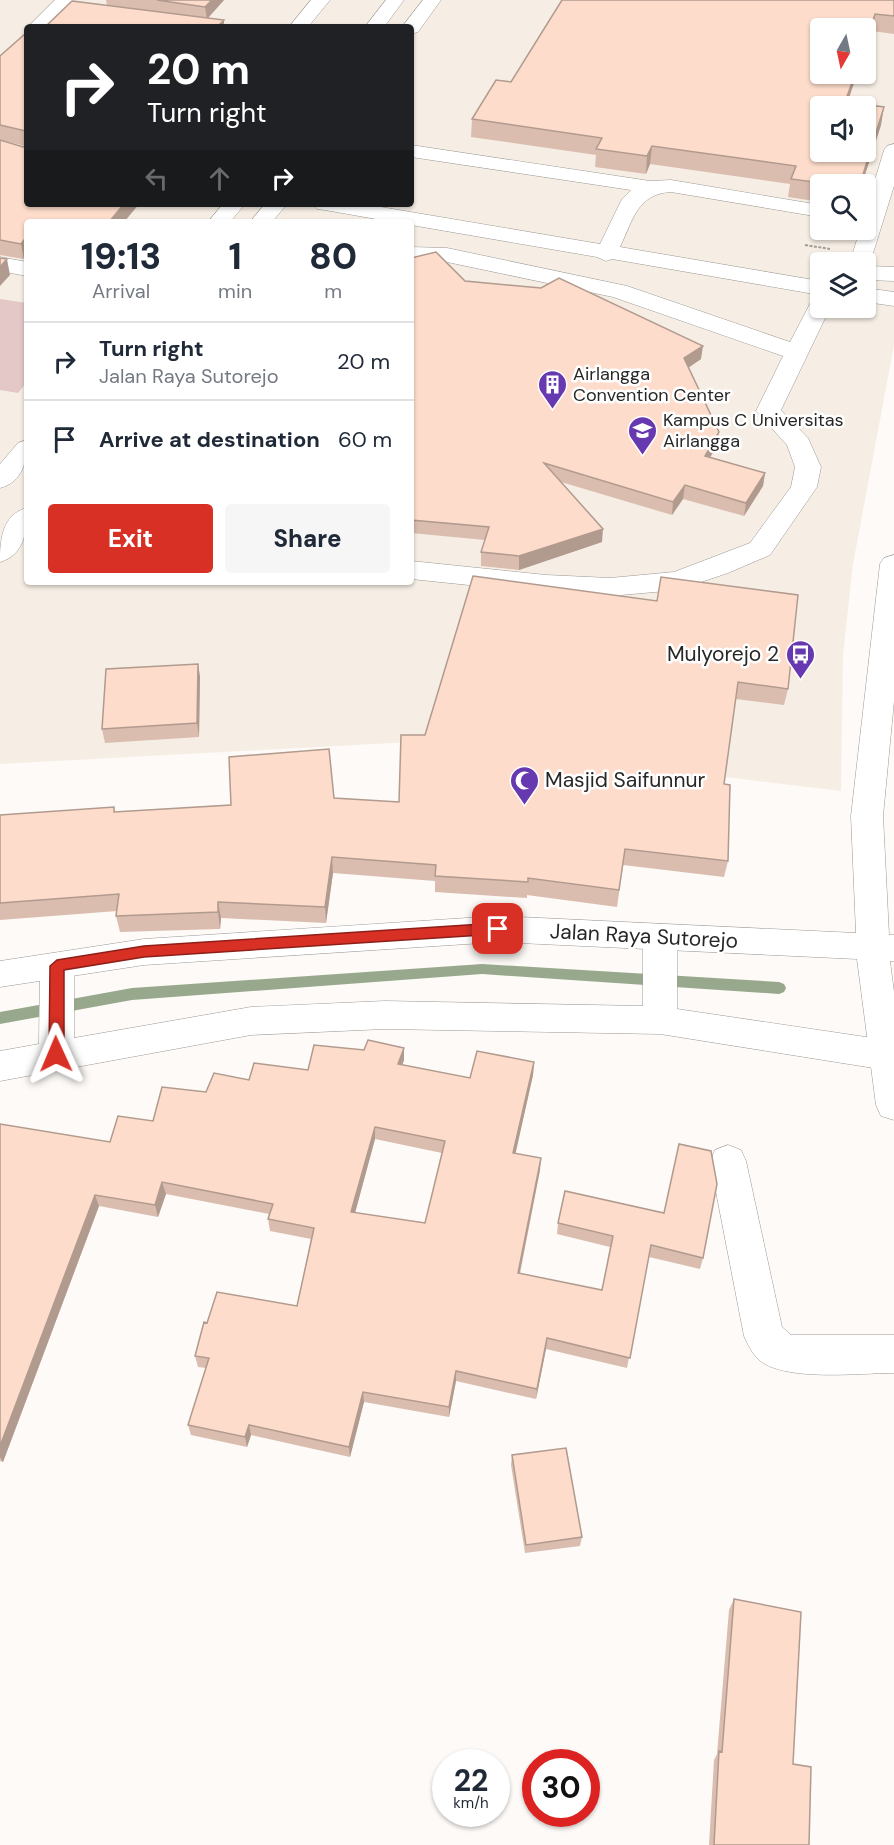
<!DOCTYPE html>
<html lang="en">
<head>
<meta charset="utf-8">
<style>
	:root { --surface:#fff; --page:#f6f6f7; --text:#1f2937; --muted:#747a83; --line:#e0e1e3; --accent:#d93025 }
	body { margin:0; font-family:"DM Sans",sans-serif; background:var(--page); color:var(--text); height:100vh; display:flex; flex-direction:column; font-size:22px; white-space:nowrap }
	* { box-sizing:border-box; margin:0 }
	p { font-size:20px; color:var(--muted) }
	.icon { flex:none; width:33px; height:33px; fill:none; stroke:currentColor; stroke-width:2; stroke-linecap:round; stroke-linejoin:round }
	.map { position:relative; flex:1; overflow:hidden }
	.details { position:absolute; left:24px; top:219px; width:390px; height:366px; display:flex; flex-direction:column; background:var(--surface); border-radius:6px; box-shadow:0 2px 4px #0004 }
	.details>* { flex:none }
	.hud { position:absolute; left:24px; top:24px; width:390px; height:183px; border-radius:6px; box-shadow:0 2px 4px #0004; background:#202124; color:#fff; overflow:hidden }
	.needle { width:39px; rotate:189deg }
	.tools { position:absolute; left:810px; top:18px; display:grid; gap:12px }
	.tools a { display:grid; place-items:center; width:66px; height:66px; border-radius:6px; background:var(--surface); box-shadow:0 2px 4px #0004; font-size:30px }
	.speed { position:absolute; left:432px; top:1749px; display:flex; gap:12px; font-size:30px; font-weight:700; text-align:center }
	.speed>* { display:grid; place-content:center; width:78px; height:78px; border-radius:50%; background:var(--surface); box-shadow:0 2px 4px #0004; line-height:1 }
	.speed small { font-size:15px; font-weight:400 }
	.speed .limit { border:9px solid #d22; background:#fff; color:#111 }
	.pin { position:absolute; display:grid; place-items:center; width:51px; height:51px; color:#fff; margin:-26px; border-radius:12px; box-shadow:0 3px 9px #0006 }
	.me { position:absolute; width:66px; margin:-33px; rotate:359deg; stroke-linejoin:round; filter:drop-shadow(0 0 4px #0008) }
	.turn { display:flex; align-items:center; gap:21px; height:126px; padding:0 24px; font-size:27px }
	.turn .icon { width:78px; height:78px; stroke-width:2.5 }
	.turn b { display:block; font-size:42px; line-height:51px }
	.lanes { display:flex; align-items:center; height:57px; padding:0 24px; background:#0003; justify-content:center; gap:30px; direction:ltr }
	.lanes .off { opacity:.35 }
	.eta { display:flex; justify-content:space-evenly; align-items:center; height:102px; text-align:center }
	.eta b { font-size:36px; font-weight:800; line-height:42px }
	.cta { display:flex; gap:12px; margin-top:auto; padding:12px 24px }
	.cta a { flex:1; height:69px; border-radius:6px; background:var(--accent); color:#fff; font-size:24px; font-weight:800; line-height:69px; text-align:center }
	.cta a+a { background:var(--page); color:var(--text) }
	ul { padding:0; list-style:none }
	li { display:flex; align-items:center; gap:18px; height:78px; padding:0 24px; border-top:2px solid var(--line) }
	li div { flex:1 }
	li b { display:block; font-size:22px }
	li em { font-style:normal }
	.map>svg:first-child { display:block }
	.built { fill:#f6eee4; fill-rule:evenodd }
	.green { fill:#e4c8c7 }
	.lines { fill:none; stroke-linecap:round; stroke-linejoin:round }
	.stream { fill:#98a88d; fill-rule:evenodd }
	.minor-casing { stroke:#9b9895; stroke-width:1 }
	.major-casing { stroke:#9b9895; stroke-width:1 }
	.path { stroke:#a09d9b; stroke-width:2; stroke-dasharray:3 1.5; stroke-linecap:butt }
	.minor { fill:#fff; fill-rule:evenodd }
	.major { fill:#fff; fill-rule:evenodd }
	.wall { fill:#dabdaf; fill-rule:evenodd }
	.shaded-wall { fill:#b19a8e }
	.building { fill:#fddccb; stroke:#b19a8e; stroke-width:1.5; fill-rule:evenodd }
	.route { fill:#d93025; stroke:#8d1f18; stroke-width:1.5 }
	.labels { text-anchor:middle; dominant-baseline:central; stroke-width:5; stroke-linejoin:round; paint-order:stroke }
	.far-poi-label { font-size:18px; fill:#282726; stroke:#fff; text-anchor:start }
	.poi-label { font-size:21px; fill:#282726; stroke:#fff; text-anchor:end }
	.street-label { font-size:21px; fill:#282726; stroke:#fff }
</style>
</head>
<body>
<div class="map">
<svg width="894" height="1845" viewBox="0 0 894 1845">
	<rect width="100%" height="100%" fill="#fdfaf7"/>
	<path class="built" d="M 0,0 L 894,0 L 894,345 L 853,564 L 843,655 L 841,791 L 430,741 L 0,764 ZM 27,27 L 411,27 L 411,204 L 27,204 ZM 820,28 L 866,28 L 866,74 L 820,74 ZM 820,106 L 866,106 L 866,152 L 820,152 ZM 820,184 L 866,184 L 866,230 L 820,230 ZM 27,222 L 411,222 L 411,582 L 27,582 ZM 820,262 L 866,262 L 866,308 L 820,308 Z"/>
	<path class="green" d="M 0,299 L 27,303 L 27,382 L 18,393 L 0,390 Z"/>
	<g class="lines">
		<path class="stream" d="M 482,964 L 779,982 L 784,984 L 786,988 L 784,992 L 779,994 L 482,974 L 132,1000 L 0,1024 L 0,1012 L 132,988 Z"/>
		<defs>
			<path id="minor" d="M 55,0 L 75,0 L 73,2 L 109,8 L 118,13 L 109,18 L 64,12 L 48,27 L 28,27 Z
				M 311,0 L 330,0 L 308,27 L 289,27 Z
				M 386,0 L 404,0 L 384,27 L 365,27 Z
				M 423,0 L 441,0 L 418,32 L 411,34 L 411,27 L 402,27 Z
				M 894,144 L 894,186 L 869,266 L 894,267 L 894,281 L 866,280 L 866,262 L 850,262 L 860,230 L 866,230 L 866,210 L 884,150 L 887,146 Z
				M 411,145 L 650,181 L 671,180 L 820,205 L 820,217 L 671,192 C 637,194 633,220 620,247 L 820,281 L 820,295 L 612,259 L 606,261 L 597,257 L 411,225 L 411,222 L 393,222 L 325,210 L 317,209 L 314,204 L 363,204 L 600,244 L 622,199 L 631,190 L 411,157 Z
				M 223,204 L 245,204 L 230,222 L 208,222 Z
				M 265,204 L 287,204 L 272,222 L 250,222 Z
				M 411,247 L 447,248 L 627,286 L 790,342 L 812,300 L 820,298 L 820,308 L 830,308 L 781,410 L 808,438 L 821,467 L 817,487 L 770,555 L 728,573 L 677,590 L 610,596 L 546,593 L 411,579 L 411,561 L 546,575 L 610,578 L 674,572 L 750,543 L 791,487 L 795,467 L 787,445 L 756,411 L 783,356 L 613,297 L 447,262 L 411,261 Z
				M 0,257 L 27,262 L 27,276 L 0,271 Z
				M 866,288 L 894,292 L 894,306 L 866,302 Z
				M 27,440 C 27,461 23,482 0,488 L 0,464 L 18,443 Z
				M 27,508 C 27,530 25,555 0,562 C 0,540 2,514 27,508 Z
				M 660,924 L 672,928 L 677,937 L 677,1009 L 886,1040 L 894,1043 L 894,1067 L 886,1070 L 660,1034 L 385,1029 L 251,1035 L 0,1081 L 0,1051 L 39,1044 L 40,966 L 45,957 L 57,953 L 69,957 L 74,966 L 74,1038 L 251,1007 L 385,1001 L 643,1006 L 643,937 L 648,928 Z
				M 728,1145 L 741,1150 L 746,1161 L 782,1327 L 791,1335 L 894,1335 L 894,1373 C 860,1373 785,1382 759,1360 C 752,1353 748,1345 744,1336 L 710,1161 L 715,1150 Z"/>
			<path id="major" d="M 894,555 L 894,701 L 883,816 L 889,935 L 894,935 L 894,961 L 890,961 L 894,992 L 894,1120 L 881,1116 L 876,1105 L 857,959 L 498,942 L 144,965 L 0,987 L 0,961 L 144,939 L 498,916 L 856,933 L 851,816 L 880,564 L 884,558 Z"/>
		</defs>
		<use href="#minor" class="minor-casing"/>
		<use href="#major" class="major-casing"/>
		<path class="path" d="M 805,245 L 830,249"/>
		<use href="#minor" class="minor"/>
		<use href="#major" class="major"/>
	</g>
	<path class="wall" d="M 106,0 L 224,0 L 208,18 L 224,20 L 224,27 L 45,27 L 149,11 L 107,5 Z
		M 894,0 L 894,34 L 872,31 L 866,50 L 866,28 L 820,74 L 857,74 L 848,102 L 881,125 L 862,184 L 820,184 L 820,202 L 788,197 L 790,184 L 650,164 L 646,174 L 595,167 L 596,155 L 471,137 L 472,119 L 511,82 Z
		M 26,33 L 27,204 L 139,204 L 124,222 L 27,222 L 27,256 L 24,259 L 0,255 L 0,56 ZM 0,140 L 25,146 L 23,147 Z
		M 411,258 L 465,281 L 701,359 L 688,368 L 717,446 L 710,457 L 765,473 L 763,486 L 744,516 L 683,499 L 672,515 L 561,482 L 602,542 L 519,570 L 481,566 L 481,552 L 485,540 L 411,533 Z
		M 473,576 L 788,689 L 784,705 L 736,699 L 724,784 L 728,861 L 724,877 L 623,865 L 617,907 L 527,895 L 527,898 L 435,892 L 435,881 L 333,873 L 326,923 L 221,918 L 220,929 L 120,932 L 116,916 L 117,911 L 0,920 L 0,815 L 114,807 L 115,812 L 334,798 L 399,802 L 425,735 Z
		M 198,664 L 200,677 L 199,737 L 105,743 L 102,729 Z
		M 404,1060 L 402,1065 L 470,1078 L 534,1062 L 533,1075 L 515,1153 L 540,1170 L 520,1274 L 602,1290 L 610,1247 L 557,1234 L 558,1223 L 703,1258 L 700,1269 L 649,1257 L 627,1368 L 546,1349 L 536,1399 L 456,1381 L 449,1417 L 364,1402 L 350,1457 L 251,1435 L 247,1447 L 191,1435 L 188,1425 L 206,1368 L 198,1367 L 195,1356 L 207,1323 L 297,1306 L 311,1239 L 270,1231 L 268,1219 L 269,1214 L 166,1194 L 158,1217 L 99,1206 L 3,1462 L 0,1461 L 0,1124 L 110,1142 L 153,1121 L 206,1092 L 249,1080 L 308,1070 ZM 375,1139 L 442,1153 L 425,1223 L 355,1213 Z
		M 512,1455 L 582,1537 L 580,1546 L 525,1553 L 511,1465 Z
		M 734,1599 L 793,1764 L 809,1845 L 709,1845 L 714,1760 L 717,1754 L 729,1610 Z"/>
	<path class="shaded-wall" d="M 212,0 L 224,0 L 207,19 L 205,7 Z
		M 875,14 L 872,31 L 866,50 L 866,42 Z
		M 224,20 L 224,27 L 217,27 Z
		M 855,74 L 857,74 L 846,106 L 845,102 Z
		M 884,107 L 881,125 L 862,184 L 860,184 Z
		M 652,146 L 650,164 L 646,174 L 647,156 Z
		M 124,204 L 139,204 L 124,222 L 109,222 Z
		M 24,240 L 27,256 L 24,259 L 21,244 Z
		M 7,259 L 10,275 L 0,286 L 0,267 Z
		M 703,346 L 701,359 L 682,372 L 684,358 Z
		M 719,432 L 717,446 L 703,469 L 705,456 Z
		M 765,473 L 763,486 L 744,516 L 746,503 Z
		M 685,485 L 683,499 L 672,515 L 673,502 Z
		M 603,529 L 602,542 L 519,570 L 519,556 Z
		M 198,664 L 200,677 L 199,737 L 197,723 Z
		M 332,857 L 333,873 L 326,923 L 325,907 Z
		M 218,902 L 221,918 L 220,929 L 218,912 Z
		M 404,1048 L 404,1060 L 398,1077 L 398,1064 Z
		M 534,1062 L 533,1075 L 513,1165 L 513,1153 Z
		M 375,1127 L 375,1139 L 352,1224 L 351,1212 Z
		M 541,1158 L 540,1170 L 517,1285 L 518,1273 Z
		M 162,1182 L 166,1194 L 158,1217 L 155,1205 Z
		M 95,1195 L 99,1206 L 3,1462 L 0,1457 L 0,1446 Z
		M 547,1338 L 546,1349 L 536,1399 L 537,1389 Z
		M 456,1371 L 456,1381 L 449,1417 L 449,1407 Z
		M 363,1392 L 364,1402 L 350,1457 L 349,1447 Z
		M 249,1425 L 251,1435 L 247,1447 L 245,1437 Z"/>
	<path class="building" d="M 157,0 L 212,0 L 205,7 Z
		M 562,0 L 894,0 L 894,16 L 875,14 L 866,42 L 866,28 L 820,28 L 820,74 L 855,74 L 845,102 L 884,107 L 860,184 L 829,184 L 791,179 L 796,166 L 652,146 L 647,156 L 596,149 L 602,138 L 472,119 L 496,80 L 511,82 ZM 820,106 L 866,106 L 866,152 L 820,152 Z
		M 72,1 L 224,20 L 217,27 L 45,27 Z
		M 27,31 L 27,204 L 124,204 L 109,222 L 27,222 L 27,240 L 24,240 L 21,244 L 0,240 L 0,140 L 23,147 L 26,145 L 26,131 L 0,125 L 0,56 L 26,33 Z
		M 436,252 L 465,281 L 541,288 L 559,278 L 703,346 L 684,358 L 719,432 L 705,456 L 765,473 L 746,503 L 685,485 L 673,502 L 544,463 L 603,529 L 519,556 L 481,552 L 489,527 L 411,520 L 411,258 Z
		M 0,258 L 7,259 L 0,267 Z
		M 473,576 L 657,601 L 661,577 L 798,595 L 788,689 L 738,682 L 724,784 L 730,785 L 728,861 L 625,849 L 619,890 L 528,878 L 528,882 L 435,876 L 436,865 L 332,857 L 325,907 L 218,902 L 218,912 L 116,916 L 119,894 L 0,903 L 0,815 L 114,807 L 114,812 L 231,805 L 229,757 L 329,749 L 334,798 L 399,802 L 401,735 L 425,735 Z
		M 198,664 L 197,723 L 102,729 L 106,669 Z
		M 368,1040 L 404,1048 L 398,1064 L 470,1078 L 477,1051 L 534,1062 L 513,1153 L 541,1158 L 518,1273 L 602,1290 L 613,1236 L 558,1223 L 565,1191 L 664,1213 L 679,1144 L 711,1151 L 717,1184 L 703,1258 L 651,1245 L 630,1358 L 547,1338 L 537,1389 L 456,1371 L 449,1407 L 363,1392 L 349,1447 L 249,1425 L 245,1437 L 188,1425 L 209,1358 L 195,1356 L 204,1322 L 207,1323 L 217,1292 L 297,1306 L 314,1228 L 268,1219 L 273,1204 L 162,1182 L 155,1205 L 95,1195 L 0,1446 L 0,1124 L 110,1142 L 118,1116 L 153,1121 L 162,1087 L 206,1092 L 214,1073 L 249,1080 L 254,1063 L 308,1070 L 314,1045 L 364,1050 ZM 375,1127 L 445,1141 L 425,1223 L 351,1212 Z
		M 566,1448 L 582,1537 L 526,1545 L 512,1455 Z
		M 734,1599 L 801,1612 L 793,1764 L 811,1767 L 809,1845 L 714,1845 L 719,1751 L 722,1752 Z"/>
	<path class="route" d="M 498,923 L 505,929 L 498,934 L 144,957 L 64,970 L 64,1054 L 56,1060 L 49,1054 L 50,966 L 57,960 L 144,946 Z"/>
	<defs>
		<symbol id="building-pin" viewBox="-11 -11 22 30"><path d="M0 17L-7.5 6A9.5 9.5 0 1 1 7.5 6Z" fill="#6739b0" stroke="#fff"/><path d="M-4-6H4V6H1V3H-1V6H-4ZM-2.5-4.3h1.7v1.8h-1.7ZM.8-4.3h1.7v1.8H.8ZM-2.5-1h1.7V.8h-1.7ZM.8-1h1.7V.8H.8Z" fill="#fff"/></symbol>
		<symbol id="university-pin" viewBox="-11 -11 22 30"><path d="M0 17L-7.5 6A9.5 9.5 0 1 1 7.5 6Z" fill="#6739b0" stroke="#fff"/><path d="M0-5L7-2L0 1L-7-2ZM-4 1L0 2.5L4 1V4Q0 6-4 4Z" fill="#fff"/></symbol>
		<symbol id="bus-pin" viewBox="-11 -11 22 30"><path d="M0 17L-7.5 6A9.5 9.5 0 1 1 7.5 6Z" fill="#6739b0" stroke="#fff"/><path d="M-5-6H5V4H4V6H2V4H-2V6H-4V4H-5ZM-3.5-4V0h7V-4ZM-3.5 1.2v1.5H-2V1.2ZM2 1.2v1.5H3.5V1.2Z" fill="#fff"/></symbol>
		<symbol id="mosque-pin" viewBox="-11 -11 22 30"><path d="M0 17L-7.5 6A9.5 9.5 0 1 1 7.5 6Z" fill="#6739b0" stroke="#fff"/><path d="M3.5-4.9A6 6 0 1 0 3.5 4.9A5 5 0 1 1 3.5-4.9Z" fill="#fff"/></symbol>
	</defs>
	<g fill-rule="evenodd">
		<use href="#building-pin" x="536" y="368" width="33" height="45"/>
		<use href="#university-pin" x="626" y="414" width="33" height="45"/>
		<use href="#bus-pin" x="784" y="638" width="33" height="45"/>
		<use href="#mosque-pin" x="508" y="764" width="33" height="45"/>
	</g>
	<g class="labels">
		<g class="far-poi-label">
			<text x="573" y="374">Airlangga<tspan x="573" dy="21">Convention Center</tspan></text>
			<text x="663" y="420">Kampus C Universitas<tspan x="663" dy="21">Airlangga</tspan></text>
		</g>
		<g class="poi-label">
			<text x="779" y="654">Mulyorejo 2</text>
			<text x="545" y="780" text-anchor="start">Masjid Saifunnur</text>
		</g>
		<g class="street-label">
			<text transform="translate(644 936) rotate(3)">Jalan Raya Sutorejo</text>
		</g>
	</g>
</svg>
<div class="tools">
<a><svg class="needle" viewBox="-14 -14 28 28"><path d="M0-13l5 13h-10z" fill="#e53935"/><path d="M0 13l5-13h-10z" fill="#747a83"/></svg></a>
<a><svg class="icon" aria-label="sound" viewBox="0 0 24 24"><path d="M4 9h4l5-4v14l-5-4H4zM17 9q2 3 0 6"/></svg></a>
<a><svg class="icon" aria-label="search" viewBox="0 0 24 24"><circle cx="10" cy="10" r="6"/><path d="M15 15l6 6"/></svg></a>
<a><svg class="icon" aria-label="layers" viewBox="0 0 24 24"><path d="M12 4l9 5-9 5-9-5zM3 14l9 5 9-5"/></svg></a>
</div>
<div class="speed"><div>22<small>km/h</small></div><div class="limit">30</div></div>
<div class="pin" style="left:498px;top:929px;background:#d93025"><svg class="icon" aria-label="arrive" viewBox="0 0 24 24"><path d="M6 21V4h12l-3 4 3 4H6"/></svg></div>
<svg class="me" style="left:56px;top:1054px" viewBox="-20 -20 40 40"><path d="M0-17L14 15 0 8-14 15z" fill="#d93025" stroke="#fff" stroke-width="4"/></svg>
<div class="hud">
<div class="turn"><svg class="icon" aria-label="right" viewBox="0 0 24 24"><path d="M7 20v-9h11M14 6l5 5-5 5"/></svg><div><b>20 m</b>Turn right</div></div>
<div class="lanes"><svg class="icon off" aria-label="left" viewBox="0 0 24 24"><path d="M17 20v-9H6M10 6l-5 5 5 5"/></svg><svg class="icon off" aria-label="ahead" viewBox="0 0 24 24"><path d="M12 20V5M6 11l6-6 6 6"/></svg><svg class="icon" aria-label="right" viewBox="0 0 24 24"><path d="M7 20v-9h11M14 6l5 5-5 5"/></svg></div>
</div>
<section class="details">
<div class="eta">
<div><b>19:13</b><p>Arrival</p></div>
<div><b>1</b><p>min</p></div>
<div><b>80</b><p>m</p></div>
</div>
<ul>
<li><svg class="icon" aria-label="right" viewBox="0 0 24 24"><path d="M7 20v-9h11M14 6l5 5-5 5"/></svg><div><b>Turn right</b><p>Jalan Raya Sutorejo</p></div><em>20 m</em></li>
<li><svg class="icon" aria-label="arrive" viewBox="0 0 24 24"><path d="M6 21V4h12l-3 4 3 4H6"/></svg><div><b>Arrive at destination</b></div><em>60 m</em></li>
</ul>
<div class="cta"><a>Exit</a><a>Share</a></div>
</section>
</div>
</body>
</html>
